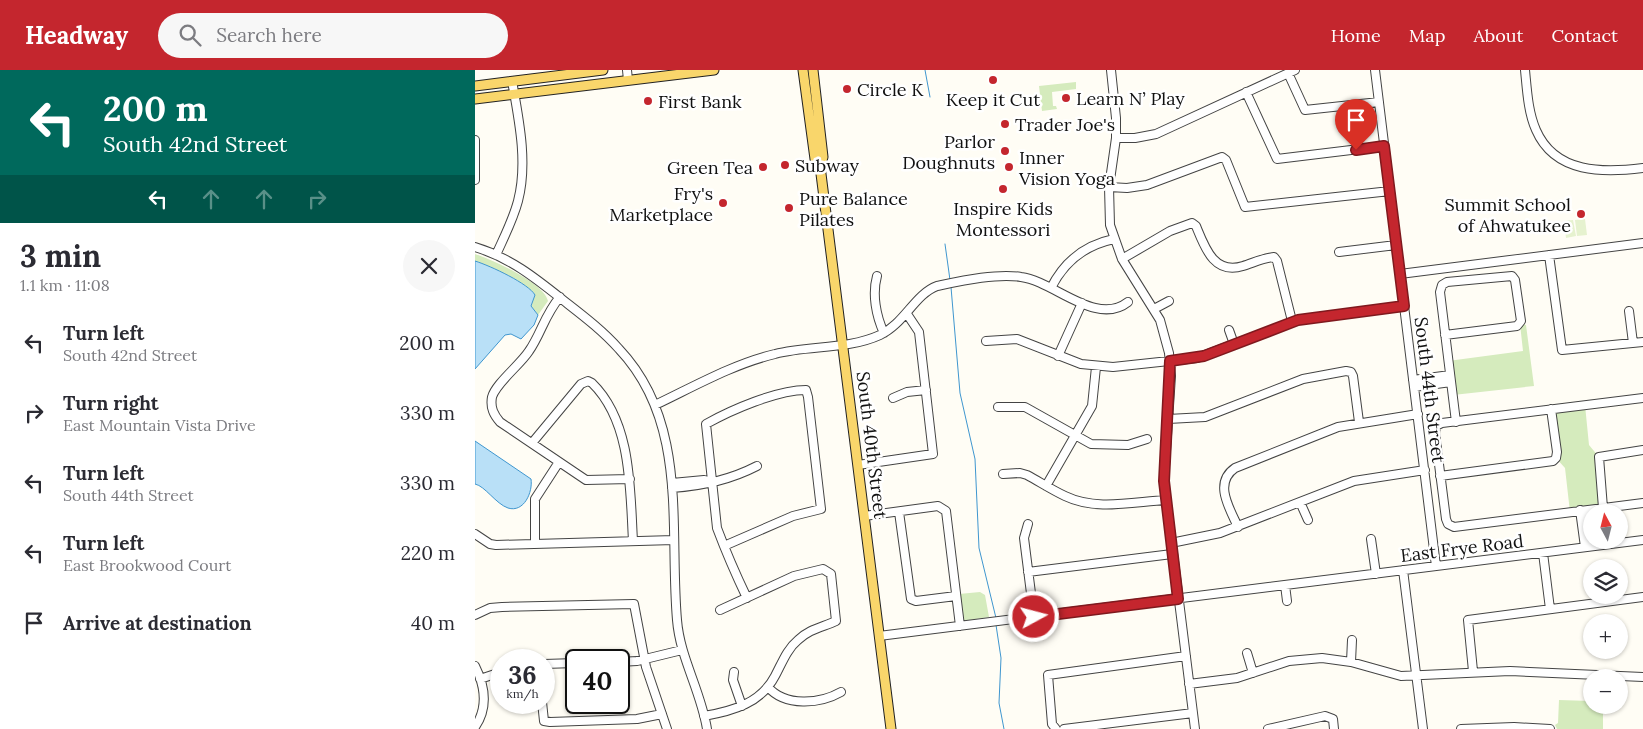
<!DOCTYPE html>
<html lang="en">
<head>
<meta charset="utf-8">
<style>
	:root { --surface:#fff; --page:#f7f7f7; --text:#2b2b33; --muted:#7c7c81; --accent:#c4262e }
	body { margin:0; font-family:Lora,serif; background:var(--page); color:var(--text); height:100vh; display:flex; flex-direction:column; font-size:19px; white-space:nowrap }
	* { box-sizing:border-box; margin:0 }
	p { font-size:16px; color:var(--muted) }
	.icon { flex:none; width:28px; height:28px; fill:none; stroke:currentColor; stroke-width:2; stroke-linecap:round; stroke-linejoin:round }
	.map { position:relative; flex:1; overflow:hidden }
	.drawer { display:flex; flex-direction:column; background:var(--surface); width:475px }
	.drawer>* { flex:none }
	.hud { background:#00695c; color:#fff; overflow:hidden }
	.needle { width:32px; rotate:353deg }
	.fabs { position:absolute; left:1108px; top:434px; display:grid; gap:10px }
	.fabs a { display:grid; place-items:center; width:45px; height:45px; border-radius:50%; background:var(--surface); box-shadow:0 1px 4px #0004; font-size:25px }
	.speed { position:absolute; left:15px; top:579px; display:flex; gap:10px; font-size:25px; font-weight:700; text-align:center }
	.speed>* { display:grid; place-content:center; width:65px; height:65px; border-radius:50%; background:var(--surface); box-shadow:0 1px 4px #0004; line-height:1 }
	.speed small { font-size:12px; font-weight:400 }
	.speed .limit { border:2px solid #111; border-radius:8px; background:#fff; color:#111 }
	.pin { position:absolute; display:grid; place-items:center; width:42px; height:42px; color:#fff; margin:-51px -21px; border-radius:50% 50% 50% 0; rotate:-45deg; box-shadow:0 0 5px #0007 }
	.pin .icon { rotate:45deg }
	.me { position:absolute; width:55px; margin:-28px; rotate:83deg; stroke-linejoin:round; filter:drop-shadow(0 0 4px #0008) }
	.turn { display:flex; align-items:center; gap:18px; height:105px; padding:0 20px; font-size:22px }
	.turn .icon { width:65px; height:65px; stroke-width:2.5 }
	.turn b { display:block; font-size:35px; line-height:42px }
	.lanes { display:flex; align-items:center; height:48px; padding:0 20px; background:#0003; justify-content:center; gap:25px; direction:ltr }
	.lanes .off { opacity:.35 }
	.round { display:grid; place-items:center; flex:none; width:52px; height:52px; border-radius:26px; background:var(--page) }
	.overview { display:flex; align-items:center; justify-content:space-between; height:85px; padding:0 20px }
	h1 { font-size:30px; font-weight:700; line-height:38px }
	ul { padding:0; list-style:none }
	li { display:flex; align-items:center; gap:15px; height:70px; padding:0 20px }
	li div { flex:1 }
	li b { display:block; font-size:19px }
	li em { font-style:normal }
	header { display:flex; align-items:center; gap:30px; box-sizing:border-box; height:70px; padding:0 25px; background:var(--accent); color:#fff }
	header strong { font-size:24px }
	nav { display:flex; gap:28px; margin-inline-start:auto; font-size:18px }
	.search { width:350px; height:45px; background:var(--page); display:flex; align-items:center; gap:12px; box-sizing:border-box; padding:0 18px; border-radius:28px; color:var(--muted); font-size:19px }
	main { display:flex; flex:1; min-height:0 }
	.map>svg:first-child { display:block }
	.green { fill:#d5ebbd }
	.pitch { fill:#e6f2cf }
	.water { fill:#b9e0f7; stroke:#3f96cf }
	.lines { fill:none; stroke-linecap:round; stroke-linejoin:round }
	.stream { stroke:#3f96cf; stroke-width:1 }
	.minor-casing { stroke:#444; stroke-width:10 }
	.major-casing { stroke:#222; stroke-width:11 }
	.minor { stroke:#fff; stroke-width:8 }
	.major { stroke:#f9d66b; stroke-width:9 }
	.route-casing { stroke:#7f191e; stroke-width:12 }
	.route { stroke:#c4262e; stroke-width:9 }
	.poi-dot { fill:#c4262e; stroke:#fff; stroke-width:2 }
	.labels { text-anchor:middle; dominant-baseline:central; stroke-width:5; stroke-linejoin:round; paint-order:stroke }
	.poi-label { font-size:18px; fill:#111; stroke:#fff; text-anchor:start }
	.street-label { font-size:18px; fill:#111; stroke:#fff }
</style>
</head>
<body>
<header>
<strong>Headway</strong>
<div class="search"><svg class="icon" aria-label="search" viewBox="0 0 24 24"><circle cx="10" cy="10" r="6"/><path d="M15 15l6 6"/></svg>Search here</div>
<nav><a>Home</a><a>Map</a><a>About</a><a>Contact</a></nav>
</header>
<main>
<section class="drawer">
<div class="hud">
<div class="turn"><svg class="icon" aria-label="left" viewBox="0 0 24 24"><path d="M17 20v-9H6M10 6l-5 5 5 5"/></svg><div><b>200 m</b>South 42nd Street</div></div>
<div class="lanes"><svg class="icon" aria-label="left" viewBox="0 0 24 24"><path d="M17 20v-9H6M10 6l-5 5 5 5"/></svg><svg class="icon off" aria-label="ahead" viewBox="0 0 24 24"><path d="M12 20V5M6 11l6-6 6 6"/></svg><svg class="icon off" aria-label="ahead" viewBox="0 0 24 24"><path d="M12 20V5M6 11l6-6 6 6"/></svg><svg class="icon off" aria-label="right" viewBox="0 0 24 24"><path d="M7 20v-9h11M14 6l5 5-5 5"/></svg></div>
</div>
<div class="overview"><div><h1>3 min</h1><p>1.1 km · 11:08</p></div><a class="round"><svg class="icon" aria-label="close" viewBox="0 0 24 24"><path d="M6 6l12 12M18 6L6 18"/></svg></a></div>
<ul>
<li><svg class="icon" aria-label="left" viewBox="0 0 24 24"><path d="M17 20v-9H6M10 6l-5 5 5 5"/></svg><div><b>Turn left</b><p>South 42nd Street</p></div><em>200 m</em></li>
<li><svg class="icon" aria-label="right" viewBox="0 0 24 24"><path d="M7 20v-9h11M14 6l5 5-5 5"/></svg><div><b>Turn right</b><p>East Mountain Vista Drive</p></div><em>330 m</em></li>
<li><svg class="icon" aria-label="left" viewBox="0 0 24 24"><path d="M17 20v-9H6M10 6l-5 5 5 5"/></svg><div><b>Turn left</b><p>South 44th Street</p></div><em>330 m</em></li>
<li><svg class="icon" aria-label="left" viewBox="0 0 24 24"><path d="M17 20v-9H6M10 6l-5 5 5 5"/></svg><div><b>Turn left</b><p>East Brookwood Court</p></div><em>220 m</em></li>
<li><svg class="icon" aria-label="arrive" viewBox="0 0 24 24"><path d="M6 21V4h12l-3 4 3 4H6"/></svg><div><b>Arrive at destination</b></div><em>40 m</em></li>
</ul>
</section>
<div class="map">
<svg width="1168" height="659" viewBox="0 0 1168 659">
	<rect width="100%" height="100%" fill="#fffdf5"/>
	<path class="green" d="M 601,12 L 601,19 L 577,22 L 578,36 L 581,36 L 582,39 L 567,41 L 564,16 Z
		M 0,184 C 18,190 69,213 73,231 L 63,245 L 56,236 L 59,223 L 38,208 L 0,192 Z
		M 1045,254 L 1051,255 L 1059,316 L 978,325 L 973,291 L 1048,281 Z
		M 1110,335 L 1114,375 L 1124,387 L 1128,438 L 1095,442 L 1090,398 L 1081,388 L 1076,339 Z
		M 505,522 L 510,525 L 514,547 L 488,551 L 484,524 Z
		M 1084,630 L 1116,631 L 1116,635 L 1128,635 L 1128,659 L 1082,659 L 1080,655 L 1083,653 Z"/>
	<path class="pitch" d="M 1110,149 L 1112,165 L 1102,166 L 1100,150 Z
		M 1098,150 L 1101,166 L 1091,168 L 1089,151 Z"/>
	<path class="water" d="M 0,191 C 16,196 54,214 60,225 L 56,236 L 63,245 L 59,255 L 46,269 L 36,264 L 30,265 L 0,299 Z
		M 0,371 L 56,409 C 58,422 49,443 33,438 C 21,434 10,416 0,414 Z"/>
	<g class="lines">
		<path class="stream" d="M 450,0 L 455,27
			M 470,174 L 475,210
			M 476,217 L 485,323 L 500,389 L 504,478 L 521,548
			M 521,555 L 526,588 L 524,633 L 529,659"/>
		<defs>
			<path id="minor" d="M 152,0 L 153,10
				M 636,0 L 641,48 L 641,68 L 634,117 L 635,155 L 647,189 L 685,250 L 694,283 L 696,306 L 689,411 L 720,659
				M 900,0 L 961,496
				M 1050,0 C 1052,20 1053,42 1061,60 C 1080,104 1129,103 1168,98
				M 813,3 L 830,40 L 904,32
				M 771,22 L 802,89 L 909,76
				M 641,68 L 660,68 L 681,64 L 820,0
				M 0,70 L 0,110
				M 634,117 L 652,118 L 672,115 L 747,87 L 751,90 L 770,137 L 915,121
				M 0,177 C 37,188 64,211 93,234 C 111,248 129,262 144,279 C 214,353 194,457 202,550 C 205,588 226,621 232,659
				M 864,182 L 921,175
				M 21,185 C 29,167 38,150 43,131 C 53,93 44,50 37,11
				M 1074,185 L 1087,280 L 1168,272
				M 647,189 L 695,161 L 717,153 L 721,156 C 730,178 739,205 768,196 C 778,193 788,188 799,187 L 802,191 L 817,251
				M 925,204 L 1168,173
				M 402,206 C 397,224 401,246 409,263
				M 576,218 C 589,192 610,175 639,169
				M 85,227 C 70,244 66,264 54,281 C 45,295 21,313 17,327 C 15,338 19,345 25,352 L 111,410 L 155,409
				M 679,239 L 694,231
				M 1154,241 L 1158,273
				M 754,260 L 759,274
				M 970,265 L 1042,256 L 1046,251 L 1040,210 L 1037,206 L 972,212 L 967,215 L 965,222 L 981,352
				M 511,271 L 542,269 L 606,294 L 638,297 L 722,288 L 823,250 L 929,236
				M 583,286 L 607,233
				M 938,310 L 975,305
				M 939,317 L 976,312
				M 418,328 L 432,322 L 451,320
				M 1168,328 L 967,353 L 961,356 L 960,363 L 971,449 L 973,454 L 979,457 L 1168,433
				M 180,335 C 218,317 258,294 300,284 C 334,275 372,280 405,265 C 429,254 440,224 462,216 C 486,211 522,203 546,207 C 579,211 621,257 653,232
				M 523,337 L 550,337 L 616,374 L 653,375 L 672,369
				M 693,349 L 730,347 L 828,309 L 871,301 L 876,302 L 878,306 L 884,352
				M 57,373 L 106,314 L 113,311 L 117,313 C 157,352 155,420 158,471
				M 383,395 L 458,384 L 444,262 L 432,244
				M 528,404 L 545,403 L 552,405 C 565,412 577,420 590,426 C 621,441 657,432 691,430
				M 965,406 L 1078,391 L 1081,388 L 1082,382 L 1076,339
				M 197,413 L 229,410 L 237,412
				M 571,416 L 617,336 L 621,297
				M 197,418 C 227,416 255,410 282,396
				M 825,432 L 833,450
				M 1128,438 L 1124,387 L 1168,380
				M 1105,440 L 1110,477
				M 1113,440 L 1116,470
				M 424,442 L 436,529 L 441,531 L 481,526
				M 389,446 L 463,436 L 471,441 L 485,556
				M 553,454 L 549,468 L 559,547
				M 763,457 C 755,439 738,413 760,398 L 863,357 L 943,344
				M 0,464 L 15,474 L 21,475 L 199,470
				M 896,469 L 901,504
				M 696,473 L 745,463 L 879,411 L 950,400
				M 60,474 L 60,429 L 84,392
				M 249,476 L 318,446 L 346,439 L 333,327 L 331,320 C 302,320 256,340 231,354 L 242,458 C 251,482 261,505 272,528
				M 1068,483 L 1075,539
				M 928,500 L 948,659
				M 553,502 L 697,484
				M 810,515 L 812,531
				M 0,545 L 15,538 L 27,537 L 159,534 L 171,597 L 192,659
				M 404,566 L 1168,470
				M 772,583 L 778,603
				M 144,592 L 162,591 L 207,580
				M 876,592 L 877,570
				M 69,594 L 101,593
				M 0,596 C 10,616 13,638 0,657
				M 998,601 L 993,550 L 1168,527
				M 259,602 L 258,610 L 267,636
				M 5,609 L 26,602
				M 714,614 L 762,608 L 814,591 L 847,588 L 876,592 L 926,606 L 1035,601 L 1168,607
				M 293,617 C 310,637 345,634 366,622
				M 67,632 L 69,651 L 75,652 L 162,649 L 187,644
				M 229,646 C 258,641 286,633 300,606 C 307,593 312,579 323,570 C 334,559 348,557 361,551 L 356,504 L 348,499 L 319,506 L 245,540
				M 581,659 L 577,654 L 573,605 L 711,586
				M 589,659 L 718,643
				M 793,659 L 850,646 L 858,649 L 859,659
				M 986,659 L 1039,657 L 1075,659"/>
			<path id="major" d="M 328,0 L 340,89 L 345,96
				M 338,0 L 348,87 L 345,96 L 416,659
				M 0,16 L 128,0
				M 0,29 L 239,0"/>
		</defs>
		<use href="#minor" class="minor-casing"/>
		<use href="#major" class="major-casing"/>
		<use href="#minor" class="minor"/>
		<use href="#major" class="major"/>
	</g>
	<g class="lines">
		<defs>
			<path id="route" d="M 559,547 L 703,529 L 689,411 L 695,291 L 729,286 L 823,250 L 929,236 L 909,76 L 881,80"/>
		</defs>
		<use href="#route" class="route-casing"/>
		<use href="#route" class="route"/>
	</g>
	<g class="poi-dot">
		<circle cx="518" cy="10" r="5"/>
		<circle cx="372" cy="19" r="5"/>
		<circle cx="591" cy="28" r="5"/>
		<circle cx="173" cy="31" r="5"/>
		<circle cx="530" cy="54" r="5"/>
		<circle cx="530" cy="81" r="5"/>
		<circle cx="310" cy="95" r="5"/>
		<circle cx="288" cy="97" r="5"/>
		<circle cx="534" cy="97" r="5"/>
		<circle cx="528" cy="119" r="5"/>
		<circle cx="248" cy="133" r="5"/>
		<circle cx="314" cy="138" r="5"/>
		<circle cx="1106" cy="144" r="5"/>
	</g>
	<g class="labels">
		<g class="poi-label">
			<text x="382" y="19">Circle K</text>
			<text x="601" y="28">Learn N’ Play</text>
			<text x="518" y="29" text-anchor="middle">Keep it Cut</text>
			<text x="183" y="31">First Bank</text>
			<text x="540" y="54">Trader Joe's</text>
			<text x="520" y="71" text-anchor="end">Parlor<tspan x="520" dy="21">Doughnuts</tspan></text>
			<text x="544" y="87">Inner<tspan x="544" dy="21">Vision Yoga</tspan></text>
			<text x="320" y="95">Subway</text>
			<text x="278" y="97" text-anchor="end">Green Tea</text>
			<text x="238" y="123" text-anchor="end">Fry's<tspan x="238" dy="21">Marketplace</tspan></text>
			<text x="324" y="128">Pure Balance<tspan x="324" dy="21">Pilates</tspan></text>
			<text x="1096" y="134" text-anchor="end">Summit School<tspan x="1096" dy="21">of Ahwatukee</tspan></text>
			<text x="528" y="138" text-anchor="middle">Inspire Kids<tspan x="528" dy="21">Montessori</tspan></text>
		</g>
		<g class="street-label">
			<text transform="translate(955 320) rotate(83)">South 44th Street</text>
			<text transform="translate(397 375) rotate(83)">South 40th Street</text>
			<text transform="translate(987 478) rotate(-7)">East Frye Road</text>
		</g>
	</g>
</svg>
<div class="fabs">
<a><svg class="needle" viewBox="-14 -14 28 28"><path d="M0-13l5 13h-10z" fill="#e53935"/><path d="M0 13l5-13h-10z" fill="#7c7c81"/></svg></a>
<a><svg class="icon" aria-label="layers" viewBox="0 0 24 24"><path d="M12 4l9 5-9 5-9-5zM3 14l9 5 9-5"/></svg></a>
<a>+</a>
<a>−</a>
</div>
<div class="speed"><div>36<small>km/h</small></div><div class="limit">40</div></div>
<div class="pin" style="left:881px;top:80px;background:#d93025"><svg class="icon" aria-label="arrive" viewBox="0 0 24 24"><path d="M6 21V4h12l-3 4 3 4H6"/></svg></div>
<svg class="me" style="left:559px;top:547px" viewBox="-20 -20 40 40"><circle r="17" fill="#c4262e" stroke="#fff" stroke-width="3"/><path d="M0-11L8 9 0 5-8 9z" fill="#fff"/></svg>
</div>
</main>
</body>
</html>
